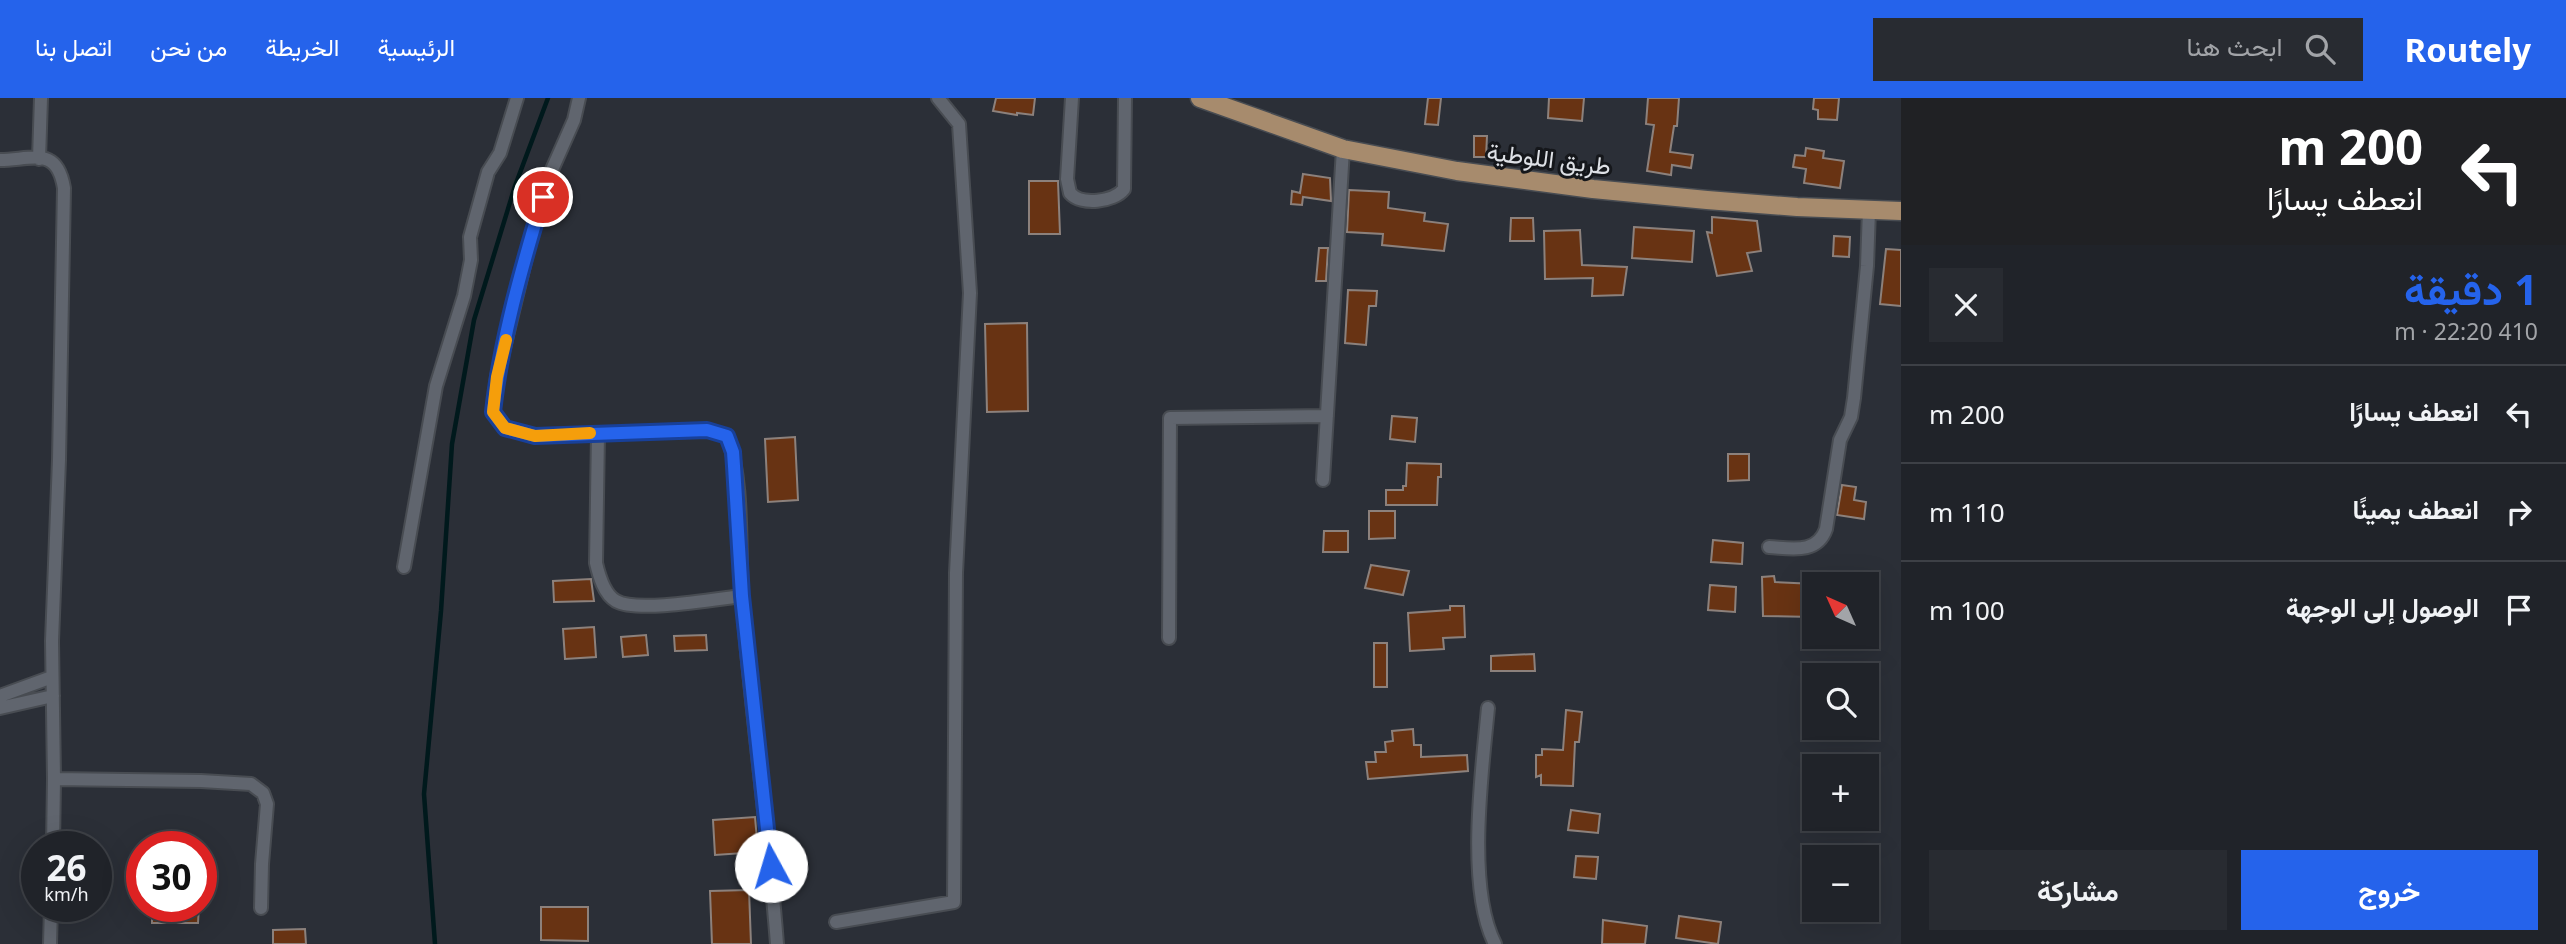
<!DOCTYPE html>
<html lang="ar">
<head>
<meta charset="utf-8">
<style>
	:root { --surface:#202329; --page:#282b31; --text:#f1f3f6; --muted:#a2a4a8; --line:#3d4046; --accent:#2563eb }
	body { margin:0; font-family:"Noto Sans",Vazirmatn,sans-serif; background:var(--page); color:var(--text); direction:rtl; height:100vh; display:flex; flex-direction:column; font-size:26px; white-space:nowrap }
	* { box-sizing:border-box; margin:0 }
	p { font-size:23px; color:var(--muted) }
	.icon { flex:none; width:38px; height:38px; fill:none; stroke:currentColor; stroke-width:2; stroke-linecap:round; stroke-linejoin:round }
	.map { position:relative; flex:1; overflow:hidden; direction:ltr }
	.sheet { display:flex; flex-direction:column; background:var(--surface); width:665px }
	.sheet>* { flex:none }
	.guide { background:#202124; color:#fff; overflow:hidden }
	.needle { width:46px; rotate:315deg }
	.buttons { position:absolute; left:1802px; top:474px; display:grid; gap:14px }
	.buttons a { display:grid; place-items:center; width:77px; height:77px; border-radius:0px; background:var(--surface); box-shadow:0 7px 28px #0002,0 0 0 2px var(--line); font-size:35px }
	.speed { position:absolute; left:21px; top:733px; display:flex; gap:14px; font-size:35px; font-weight:700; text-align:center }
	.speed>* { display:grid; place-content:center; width:91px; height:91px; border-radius:50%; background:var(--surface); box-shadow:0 7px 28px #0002,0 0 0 2px var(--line); line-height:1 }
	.speed small { font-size:18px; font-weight:400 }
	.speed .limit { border:10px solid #d22; background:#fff; color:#111 }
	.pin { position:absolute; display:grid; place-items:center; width:60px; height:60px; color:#fff; margin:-30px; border:4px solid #fff; border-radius:50%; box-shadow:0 2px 7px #0007 }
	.me { position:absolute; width:77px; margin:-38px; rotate:354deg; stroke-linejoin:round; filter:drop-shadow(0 0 5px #0008) }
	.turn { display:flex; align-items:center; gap:24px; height:147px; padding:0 28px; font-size:32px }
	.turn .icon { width:91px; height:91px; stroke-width:2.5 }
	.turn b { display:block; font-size:49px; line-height:60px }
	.round { display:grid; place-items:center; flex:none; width:74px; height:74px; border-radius:0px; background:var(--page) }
	.headline { display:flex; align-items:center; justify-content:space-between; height:119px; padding:0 28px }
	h1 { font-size:42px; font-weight:700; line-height:52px; color:var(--accent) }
	.button { display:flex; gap:14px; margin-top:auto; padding:14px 28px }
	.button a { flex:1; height:80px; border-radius:0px; background:var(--accent); color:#fff; font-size:28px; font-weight:700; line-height:80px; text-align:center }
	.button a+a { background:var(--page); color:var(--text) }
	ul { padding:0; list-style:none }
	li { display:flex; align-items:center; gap:21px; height:98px; padding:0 28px; border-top:2px solid var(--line) }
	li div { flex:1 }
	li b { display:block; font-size:26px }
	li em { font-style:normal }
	header { display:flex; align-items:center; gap:42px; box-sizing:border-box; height:98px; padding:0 35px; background:var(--accent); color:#fff }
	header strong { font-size:33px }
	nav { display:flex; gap:38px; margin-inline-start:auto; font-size:24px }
	.search { width:490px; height:63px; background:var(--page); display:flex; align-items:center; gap:18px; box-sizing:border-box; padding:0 24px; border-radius:0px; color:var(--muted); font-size:26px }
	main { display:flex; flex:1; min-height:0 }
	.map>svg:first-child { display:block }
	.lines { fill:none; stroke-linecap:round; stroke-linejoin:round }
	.stream { stroke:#00191c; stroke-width:4.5 }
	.building { fill:#683313; stroke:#8c817c; stroke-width:2 }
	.minor-casing { stroke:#484c52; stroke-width:16 }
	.primary-casing { stroke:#484c52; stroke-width:21 }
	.minor { stroke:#60656e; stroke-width:12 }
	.primary { stroke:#a78b6d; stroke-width:18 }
	.route-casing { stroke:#184099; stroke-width:18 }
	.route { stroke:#2563eb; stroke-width:12 }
	.slow { stroke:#f59e0b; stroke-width:12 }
	.labels { text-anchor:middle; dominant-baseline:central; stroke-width:6; stroke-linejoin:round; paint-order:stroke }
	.street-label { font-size:24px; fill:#dee1e6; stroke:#15171b }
</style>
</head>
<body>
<header>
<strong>Routely</strong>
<div class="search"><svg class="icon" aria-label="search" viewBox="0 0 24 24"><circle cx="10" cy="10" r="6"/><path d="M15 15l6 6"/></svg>ابحث هنا</div>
<nav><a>الرئيسية</a><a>الخريطة</a><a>من نحن</a><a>اتصل بنا</a></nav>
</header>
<main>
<section class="sheet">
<div class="guide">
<div class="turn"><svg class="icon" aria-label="left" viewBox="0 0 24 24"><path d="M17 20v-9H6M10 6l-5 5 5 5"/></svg><div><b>200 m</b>انعطف يسارًا</div></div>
</div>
<div class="headline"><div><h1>1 دقيقة</h1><p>410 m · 22:20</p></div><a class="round"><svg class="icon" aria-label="close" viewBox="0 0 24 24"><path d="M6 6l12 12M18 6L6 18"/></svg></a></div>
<ul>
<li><svg class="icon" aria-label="left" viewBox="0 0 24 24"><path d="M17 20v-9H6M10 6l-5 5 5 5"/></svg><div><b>انعطف يسارًا</b></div><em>200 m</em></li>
<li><svg class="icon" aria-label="right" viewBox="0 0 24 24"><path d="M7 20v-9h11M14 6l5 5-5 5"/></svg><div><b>انعطف يمينًا</b></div><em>110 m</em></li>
<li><svg class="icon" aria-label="arrive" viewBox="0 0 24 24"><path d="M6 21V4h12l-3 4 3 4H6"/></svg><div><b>الوصول إلى الوجهة</b></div><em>100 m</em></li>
</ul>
<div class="button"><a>خروج</a><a>مشاركة</a></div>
</section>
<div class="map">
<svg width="1901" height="846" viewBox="0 0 1901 846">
	<rect width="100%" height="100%" fill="#2b2f37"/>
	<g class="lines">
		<path class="stream" d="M 435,846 L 424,696 L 441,513 L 452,346 L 474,222 L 515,88 L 548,0"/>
	</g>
	<path class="building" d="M 996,0 L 1035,0 L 1033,17 L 1017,15 L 1017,17 L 993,13 Z
		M 1428,0 L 1441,0 L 1438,27 L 1425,26 Z
		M 1549,0 L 1584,0 L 1582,23 L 1548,20 Z
		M 1648,0 L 1679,0 L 1677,28 L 1674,28 L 1670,54 L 1693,57 L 1691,70 L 1672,67 L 1671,77 L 1647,73 L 1654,27 L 1646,26 Z
		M 1814,0 L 1839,0 L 1837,22 L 1818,21 L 1818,12 L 1813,11 Z
		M 1474,38 L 1487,38 L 1486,59 L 1474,59 Z
		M 1806,50 L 1824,53 L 1823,60 L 1844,63 L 1840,90 L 1804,85 L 1806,71 L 1793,69 L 1795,57 L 1805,58 Z
		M 1303,76 L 1330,80 L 1331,103 L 1303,99 L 1302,107 L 1291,106 L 1292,93 L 1300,95 Z
		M 1029,83 L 1058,83 L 1060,136 L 1029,136 Z
		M 1349,92 L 1389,94 L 1388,110 L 1425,115 L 1424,123 L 1448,126 L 1444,153 L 1382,147 L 1383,136 L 1347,134 Z
		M 1712,119 L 1757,123 L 1761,153 L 1747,155 L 1752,173 L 1717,178 L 1707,134 L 1712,135 Z
		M 1511,120 L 1533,120 L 1534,143 L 1510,143 Z
		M 1634,129 L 1694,133 L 1692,164 L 1632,160 Z
		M 1580,132 L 1582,167 L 1627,169 L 1623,197 L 1592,198 L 1593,180 L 1545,181 L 1544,133 Z
		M 1834,138 L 1850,139 L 1849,159 L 1833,158 Z
		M 1319,150 L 1328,150 L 1326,183 L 1316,183 Z
		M 1886,151 L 1901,152 L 1901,208 L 1880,206 Z
		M 1348,192 L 1377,193 L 1376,208 L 1369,208 L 1366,247 L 1345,245 Z
		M 1027,225 L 1028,313 L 987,314 L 985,226 Z
		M 1392,318 L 1417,320 L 1415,344 L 1390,341 Z
		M 795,339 L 798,402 L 768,404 L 765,341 Z
		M 1728,356 L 1749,356 L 1749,382 L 1728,383 Z
		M 1407,365 L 1441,366 L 1441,379 L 1438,379 L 1437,407 L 1386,407 L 1386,392 L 1403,392 L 1403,388 L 1406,388 Z
		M 1842,387 L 1856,389 L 1854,402 L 1866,404 L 1864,421 L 1837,417 Z
		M 1369,413 L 1395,413 L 1395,440 L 1369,441 Z
		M 1324,433 L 1348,433 L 1348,454 L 1323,454 Z
		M 1713,442 L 1743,445 L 1742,466 L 1711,464 Z
		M 1371,467 L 1409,473 L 1403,497 L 1365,490 Z
		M 1774,478 L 1775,484 L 1815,486 L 1814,519 L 1763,518 L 1762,479 Z
		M 591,481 L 594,503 L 554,504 L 553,483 Z
		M 1710,487 L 1736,489 L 1735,514 L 1708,512 Z
		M 1450,508 L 1464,508 L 1465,539 L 1443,540 L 1444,551 L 1410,553 L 1408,515 L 1450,512 Z
		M 594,529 L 596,559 L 565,561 L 563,531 Z
		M 646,537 L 648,557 L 623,559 L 621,539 Z
		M 706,537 L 707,552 L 675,553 L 674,538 Z
		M 1374,545 L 1387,545 L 1387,589 L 1374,589 Z
		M 1534,556 L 1535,573 L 1491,573 L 1491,558 Z
		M 1566,612 L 1582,614 L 1579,644 L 1575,644 L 1573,688 L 1541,687 L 1541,677 L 1536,679 L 1536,657 L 1542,657 L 1542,651 L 1563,652 Z
		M 1413,631 L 1414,647 L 1421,647 L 1421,659 L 1467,657 L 1468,673 L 1368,681 L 1366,664 L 1376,664 L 1375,654 L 1386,654 L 1385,644 L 1393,643 L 1392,633 Z
		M 1571,712 L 1600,716 L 1598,735 L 1568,732 Z
		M 755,719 L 758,754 L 715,757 L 713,722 Z
		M 1576,758 L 1598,759 L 1596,781 L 1574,779 Z
		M 749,792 L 751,846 L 712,846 L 710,793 Z
		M 1803,801 L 1815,801 L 1815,817 L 1802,817 Z
		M 152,808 L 199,808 L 198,825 L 152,825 Z
		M 541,809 L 588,809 L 588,843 L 541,842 Z
		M 1679,818 L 1721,824 L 1718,846 L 1676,840 Z
		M 1603,822 L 1647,828 L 1645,846 L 1602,846 Z
		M 305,831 L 306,846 L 273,846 L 273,832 Z"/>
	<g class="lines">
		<defs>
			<path id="minor" d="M 579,0 L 574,22 L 551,74 L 528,151 L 497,279 L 493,314 L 505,330 L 535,338 L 707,332 L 727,338 C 744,382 739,449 742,497 C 751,613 768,729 777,846
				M 1072,0 L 1067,81 L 1070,95 C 1081,108 1114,104 1124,91 L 1125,0
				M 39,61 L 41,0
				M 0,62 C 35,61 57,49 64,90 L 59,362 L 52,543 L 54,681 L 53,749
				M 598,335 L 596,465 C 599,478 604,496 616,503 C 637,515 716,501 742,498
				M 1323,382 L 1343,51
				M 1769,449 C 1790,450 1817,457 1826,431 L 1840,342 L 1851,319 L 1854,300 L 1867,168 L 1869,112
				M 404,469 L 436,288 L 464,198 L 471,162 L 470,139 L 488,74 L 500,55 L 517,0
				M 1169,540 L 1170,320 L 1327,318
				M 0,598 L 52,579
				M 0,610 L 53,598
				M 1488,610 C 1482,673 1466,790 1495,846
				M 54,681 L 201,683 L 251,686 L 263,695 L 267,706 L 262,766 L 261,810
				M 836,824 L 954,804 L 956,475 L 970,195 L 959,26 L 938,0
				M 50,846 L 51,808"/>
			<path id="primary" d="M 1200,0 L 1343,51 L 1457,73 L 1593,91 L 1707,102 L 1797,109 L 1901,113"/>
		</defs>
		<use href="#minor" class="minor-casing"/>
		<use href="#primary" class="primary-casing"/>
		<use href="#minor" class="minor"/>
		<use href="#primary" class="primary"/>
	</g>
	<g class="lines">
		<defs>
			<path id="route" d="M 543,99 C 522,169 501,242 493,314 L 505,330 L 535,338 L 707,332 L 727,338 L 733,354 L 734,368 L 742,498 L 771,768"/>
		</defs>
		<use href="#route" class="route-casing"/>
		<use href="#route" class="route"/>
		<path class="slow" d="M 506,242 L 497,279 L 493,314 L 505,330 L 535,338 L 590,335"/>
	</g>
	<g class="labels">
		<g class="street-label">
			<text transform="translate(1549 60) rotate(7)">طريق اللوطية</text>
		</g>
	</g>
</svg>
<div class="buttons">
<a><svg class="needle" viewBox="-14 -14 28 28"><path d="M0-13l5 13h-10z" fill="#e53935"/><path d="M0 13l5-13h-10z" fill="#a2a4a8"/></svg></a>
<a><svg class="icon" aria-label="search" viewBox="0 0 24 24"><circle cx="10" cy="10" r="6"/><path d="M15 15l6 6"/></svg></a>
<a>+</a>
<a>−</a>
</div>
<div class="speed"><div>26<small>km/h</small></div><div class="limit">30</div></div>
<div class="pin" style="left:543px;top:99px;background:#d93025"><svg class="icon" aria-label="arrive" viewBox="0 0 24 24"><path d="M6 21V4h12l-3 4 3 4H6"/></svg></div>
<svg class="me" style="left:771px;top:768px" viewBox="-20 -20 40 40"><circle r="19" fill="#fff"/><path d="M0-13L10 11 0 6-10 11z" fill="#2563eb"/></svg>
</div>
</main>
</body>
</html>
